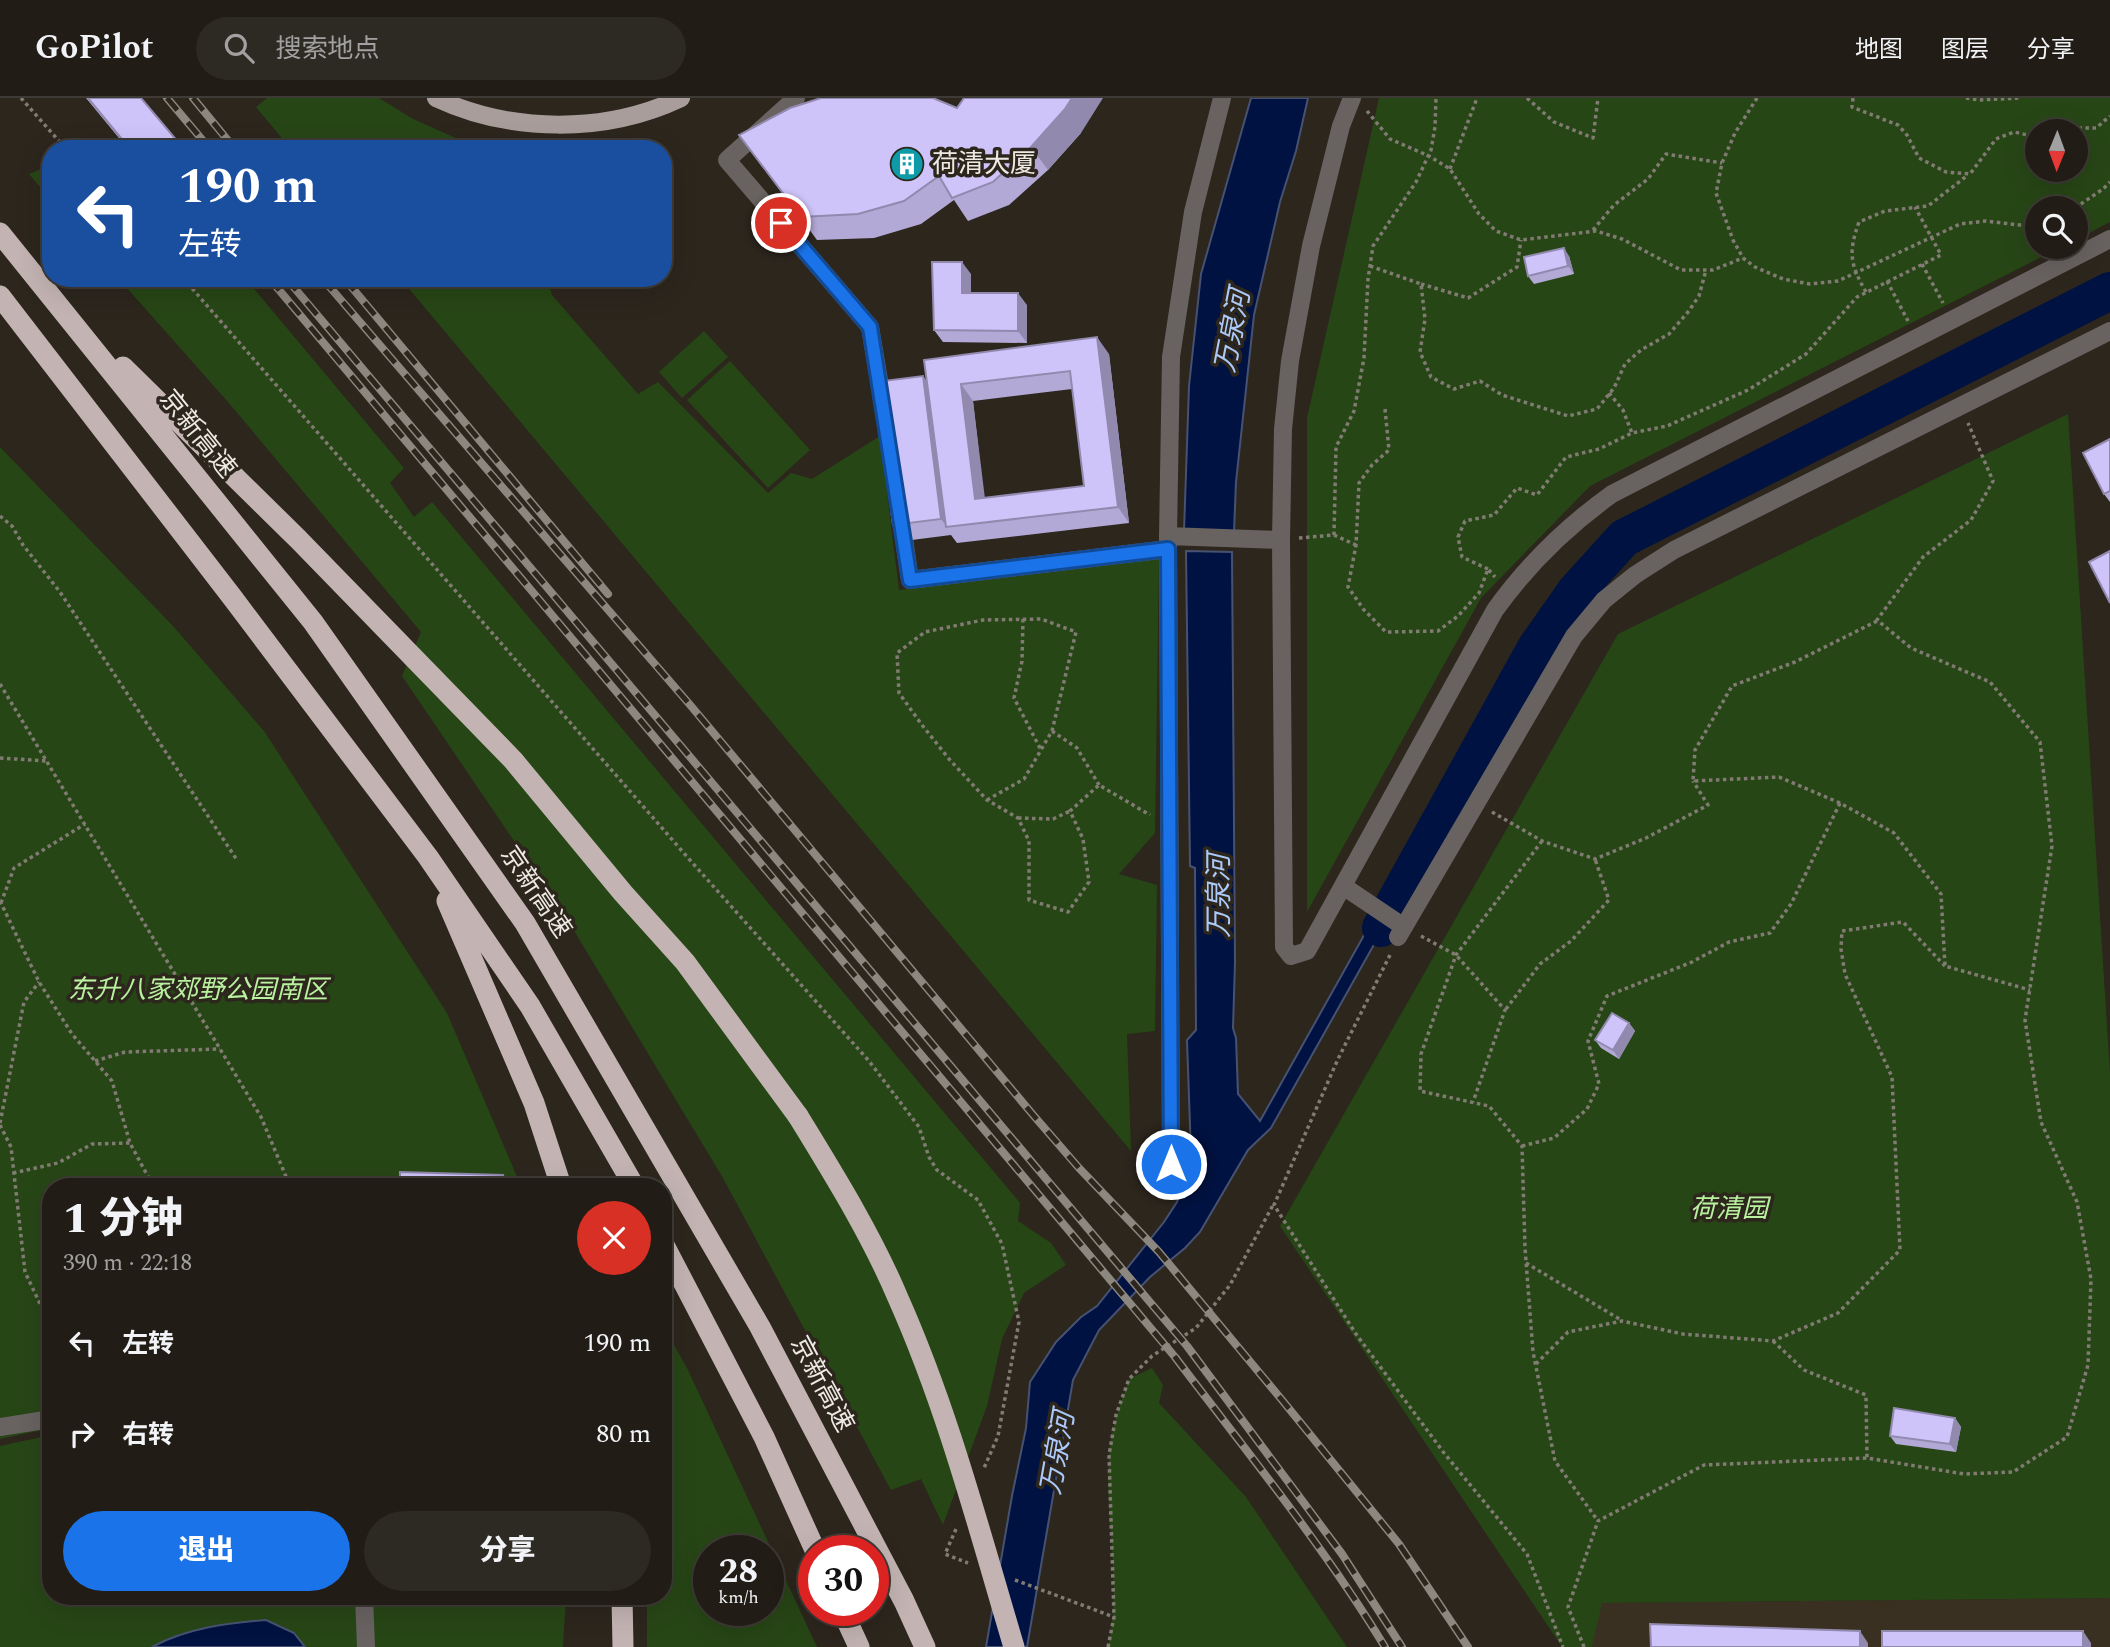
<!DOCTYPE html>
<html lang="zh">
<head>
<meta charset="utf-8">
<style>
	:root { --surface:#211c16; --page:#2d2923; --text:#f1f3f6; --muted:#a2a1a1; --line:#3e3a35; --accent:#1a73e8 }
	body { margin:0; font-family:Spectral,"Noto Sans SC",serif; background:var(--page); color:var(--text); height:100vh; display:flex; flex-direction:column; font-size:26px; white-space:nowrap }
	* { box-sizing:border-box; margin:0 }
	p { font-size:23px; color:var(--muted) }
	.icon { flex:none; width:38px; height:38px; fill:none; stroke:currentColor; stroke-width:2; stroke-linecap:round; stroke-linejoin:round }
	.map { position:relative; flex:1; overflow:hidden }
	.sheet { position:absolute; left:42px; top:1080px; width:630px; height:427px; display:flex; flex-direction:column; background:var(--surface); border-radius:28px; box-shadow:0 7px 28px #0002,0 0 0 2px var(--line) }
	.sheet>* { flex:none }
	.banner { position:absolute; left:42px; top:42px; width:630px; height:147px; border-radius:28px; box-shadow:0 7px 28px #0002,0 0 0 2px var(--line); background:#1a4fa0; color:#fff; overflow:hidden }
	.needle { width:46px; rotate:181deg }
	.buttons { position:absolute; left:2025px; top:21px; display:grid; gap:14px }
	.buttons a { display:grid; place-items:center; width:63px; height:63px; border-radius:50%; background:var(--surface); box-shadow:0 7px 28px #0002,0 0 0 2px var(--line); font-size:35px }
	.speed { position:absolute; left:693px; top:1437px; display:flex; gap:14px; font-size:35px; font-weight:700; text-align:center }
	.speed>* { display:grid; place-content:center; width:91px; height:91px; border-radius:50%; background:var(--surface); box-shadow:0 7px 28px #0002,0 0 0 2px var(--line); line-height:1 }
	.speed small { font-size:18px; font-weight:400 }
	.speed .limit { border:10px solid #d22; background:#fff; color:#111 }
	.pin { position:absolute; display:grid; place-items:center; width:60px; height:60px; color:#fff; margin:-30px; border:4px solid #fff; border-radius:50%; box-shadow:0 2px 7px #0007 }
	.me { position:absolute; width:77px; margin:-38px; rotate:0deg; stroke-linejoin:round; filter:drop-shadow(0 0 5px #0008) }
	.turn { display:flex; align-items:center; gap:24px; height:147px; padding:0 21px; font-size:32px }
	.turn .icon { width:91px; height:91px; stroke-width:2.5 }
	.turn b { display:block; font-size:49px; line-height:60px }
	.round { display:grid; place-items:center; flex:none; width:74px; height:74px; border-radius:37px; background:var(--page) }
	.head { display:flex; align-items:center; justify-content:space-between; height:119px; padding:0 21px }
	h1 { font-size:42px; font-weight:800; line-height:52px }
	.action { display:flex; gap:14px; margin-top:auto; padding:14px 21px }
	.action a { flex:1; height:80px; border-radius:42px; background:var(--accent); color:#fff; font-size:28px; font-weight:800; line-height:80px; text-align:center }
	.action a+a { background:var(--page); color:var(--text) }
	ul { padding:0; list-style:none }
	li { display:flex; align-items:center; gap:21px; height:91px; padding:0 21px }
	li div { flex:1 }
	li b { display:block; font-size:26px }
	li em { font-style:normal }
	header { display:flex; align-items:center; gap:42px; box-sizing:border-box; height:98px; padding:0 35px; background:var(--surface); border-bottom:2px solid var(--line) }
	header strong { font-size:33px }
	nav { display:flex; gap:38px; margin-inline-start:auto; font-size:24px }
	.search { width:490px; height:63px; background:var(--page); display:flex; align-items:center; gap:18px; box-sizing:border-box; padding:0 24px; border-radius:38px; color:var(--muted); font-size:26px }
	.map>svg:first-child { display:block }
	.built { fill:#393022 }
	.green { fill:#274616; fill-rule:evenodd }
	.water { fill:#001241; stroke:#475272; stroke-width:2 }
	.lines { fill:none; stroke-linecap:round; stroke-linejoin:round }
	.river { stroke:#001241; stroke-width:38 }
	.path { stroke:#817b74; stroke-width:3.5; stroke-dasharray:3.5 3.5; stroke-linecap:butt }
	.minor { stroke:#686261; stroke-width:18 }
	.major { stroke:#a99d9c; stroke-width:18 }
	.highway { stroke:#c3b4b3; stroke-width:21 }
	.rail-casing { stroke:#8c877f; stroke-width:8 }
	.rail { stroke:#2c261d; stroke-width:5; stroke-dasharray:16; stroke-linecap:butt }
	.highway-bridge { stroke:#c3b4b3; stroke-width:21 }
	.wall { fill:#b2a9d6; fill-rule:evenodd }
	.shaded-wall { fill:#9189ae }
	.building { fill:#cfc4f9; stroke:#9189ae; stroke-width:2; fill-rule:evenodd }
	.route-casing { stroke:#114b97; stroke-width:18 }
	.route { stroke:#1a73e8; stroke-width:12 }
	.labels { text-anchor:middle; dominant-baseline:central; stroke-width:7; stroke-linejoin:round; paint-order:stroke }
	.poi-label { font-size:26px; fill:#ede9e3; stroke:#2c261d; text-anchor:start }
	.street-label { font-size:26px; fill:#ede9e3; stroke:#2c261d }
	.park-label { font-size:26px; font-style:italic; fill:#b9f29f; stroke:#2c261d }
	.water-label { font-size:28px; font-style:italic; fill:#acc9f9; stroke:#2c261d }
</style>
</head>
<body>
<header>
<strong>GoPilot</strong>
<div class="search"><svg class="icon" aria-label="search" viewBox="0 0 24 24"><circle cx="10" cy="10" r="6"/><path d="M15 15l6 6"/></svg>搜索地点</div>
<nav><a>地图</a><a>图层</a><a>分享</a></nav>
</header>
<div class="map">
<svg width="2110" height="1549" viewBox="0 0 2110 1549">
	<rect width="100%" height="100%" fill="#2c261d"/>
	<path class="built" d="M 2110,1500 L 2110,1549 L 1592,1549 L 1601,1505 Z"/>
	<path class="green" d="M 267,0 L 379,0 L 413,21 L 476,49 L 491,51 L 291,51 L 256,9 Z
		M 1379,0 L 2110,0 L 2110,124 L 2076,142 L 2076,110 L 2037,110 L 2037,149 L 2061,149 L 1590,388 L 1481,500 L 1307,814 L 1307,320 ZM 2037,33 L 2076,33 L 2076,72 L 2037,72 Z
		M 51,67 L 51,102 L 29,76 Z
		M 118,180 L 245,180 L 404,370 L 390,385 L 414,419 L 432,404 L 1020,1105 L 1018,1123 L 1051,1145 L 1066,1167 L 1024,1195 L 1002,1241 L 987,1308 L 943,1427 L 921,1381 L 891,1392 L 723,1080 L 567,821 L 402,578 L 421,534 L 228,304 Z
		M 400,180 L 558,180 L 549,188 L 552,197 L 638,296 L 658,284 L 768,395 L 791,375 L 812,381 L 880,338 L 899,492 L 1159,461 L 1155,735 L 1119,776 L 1157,787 L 1155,933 L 1127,936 L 1131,1053 Z
		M 704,233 L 728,259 L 682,300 L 659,274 Z
		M 730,263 L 810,352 L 768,390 L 687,302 Z
		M 2068,316 L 2110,975 L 2110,1500 L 1602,1505 L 1592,1549 L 1562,1549 L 1280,1128 L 1618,536 Z
		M 0,349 L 173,528 L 264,633 L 447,915 L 521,1088 L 51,1088 L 51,1330 L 0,1341 Z
		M 663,1227 L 688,1272 L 817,1549 L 647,1549 L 647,1498 L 663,1498 ZM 709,1452 L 768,1452 L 768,1512 L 709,1512 Z
		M 1152,1270 L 1163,1287 L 1159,1305 L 1246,1399 L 1347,1549 L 1108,1549 C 1122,1486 1105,1424 1109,1360 C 1110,1332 1120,1307 1129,1281 Z
		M 51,1337 L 51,1498 L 566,1498 L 563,1549 L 0,1549 L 0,1348 Z"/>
	<path class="water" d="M 1251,0 L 1308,0 L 1296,53 L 1280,104 L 1254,217 L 1236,384 L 1234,434 L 1184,433 L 1189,288 L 1201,176 Z
		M 1186,453 L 1232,454 L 1235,864 L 1233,930 L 1236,940 L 1238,996 L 1260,1023 L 1396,780 L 1408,786 L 1271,1030 L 1248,1052 L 1200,1134 L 1185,1150 L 1150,1179 L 1099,1232 L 1073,1282 L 1027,1549 L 986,1549 L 1012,1398 L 1026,1330 L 1030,1284 L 1056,1244 L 1081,1219 L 1097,1208 L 1164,1124 L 1177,1104 L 1191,1056 L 1187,942 L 1196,932 L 1195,770 L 1190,768 Z
		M 266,1522 L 294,1535 L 305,1549 L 152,1549 C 187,1530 227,1525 266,1522 Z"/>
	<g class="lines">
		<path class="river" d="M 1381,830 L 1536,550 L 1576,493 L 1624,440 L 2110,193"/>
		<path class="path" d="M 21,0 L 66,51
			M 1527,0 L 1554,24 L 1593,40 L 1598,0
			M 1757,0 L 1735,35 L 1722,65 L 1716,95 L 1733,142 L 1743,160 L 1755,169 L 1783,181 L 1810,186 L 1838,183 L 1960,126 L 1986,123 L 2019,127 L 2037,125
			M 1853,0 L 1852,9 L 1898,27 L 1907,37 L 1919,60 L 1946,74 L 1970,76 L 1996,41 L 2014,34 L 2037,39
			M 1966,0 L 1979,2 L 2019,0
			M 1367,13 L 1390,41 L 1429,58 L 1450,71 L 1479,116 L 1496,133 L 1521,142 L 1596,133 L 1622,141 L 1681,172 L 1713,172 L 1743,160
			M 2058,33 L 2066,30 L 2096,30 L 2110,18
			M 1450,71 L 1477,0
			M 2075,110 L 2103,91 L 2110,84
			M 1593,132 L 1614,107 L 1648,81 L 1666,56 L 1722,65
			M 1922,166 L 1943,205
			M 1370,168 L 1421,186 L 1425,221 L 1420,254 L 1431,279 L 1454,291 L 1480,283 L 1502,297 L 1568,318 L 1597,311 L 1614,290 L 1625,266 L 1641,252 L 1669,236 L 1688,214 L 1699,198 L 1706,172
			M 183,180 L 689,761 L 869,963 L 919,1029 L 929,1059 L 937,1072 L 978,1102 L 1002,1146 L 1019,1224 L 998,1338 L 984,1370
			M 1887,183 L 1908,223
			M 1421,186 L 1468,200 L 1517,169 L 1521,142
			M 1866,194 C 1850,166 1848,155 1859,124 L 1885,113 L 1928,108 L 1968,77
			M 1609,295 L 1623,312 L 1632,335
			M 1385,311 L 1389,352 L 1372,367 L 1359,385 L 1356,447 L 1348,489 L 1364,512 L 1386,534 L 1438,533 L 1458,518 L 1479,495 L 1488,471 L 1495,479
			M 0,418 L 12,428 L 23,447 L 60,494 L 237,762
			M 1334,437 L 1356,447
			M 1299,440 L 1334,437 L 1336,349 L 1354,313 L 1364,260 L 1368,181 L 1373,148 L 1416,84 L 1431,52 L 1435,29 L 1436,0
			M 1488,471 L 1462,459 L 1458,439 L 1465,423 L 1494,417 L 1517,390 L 1537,397 L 1566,359 L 1599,351 L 1632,335 L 1667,328 L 1748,292 L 1806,256 L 1857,199 L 1941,157 L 1915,109
			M 1023,521 L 1022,563 L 1014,600 L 1041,652
			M 1877,523 L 1795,564 L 1732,588 L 1695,652 L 1693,683 L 1779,679 L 1840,705 L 1894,735 L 1941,796 L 1945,868 L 2030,892
			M 0,586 L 261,1019 L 290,1088
			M 1052,633 L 1077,650 L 1099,687
			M 0,660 L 47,663
			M 987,702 L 1024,681 L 1052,633 L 1076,534 L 1041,521 L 983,522 L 925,534 L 897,555 L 899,595 L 922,627 L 949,661 L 987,702 L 1018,720 L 1029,743 L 1029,802 L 1068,814 L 1089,784 L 1083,741 L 1070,713 L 1099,687 L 1150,717
			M 1492,714 L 1542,743 L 1595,761 L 1646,740 L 1708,707 L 1693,683
			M 1018,720 L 1053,721 L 1070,713
			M 1542,743 L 1456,857 L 1421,956 L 1420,993 L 1489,1008 L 1522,1048 L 1525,1150 L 1533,1254 L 1555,1363 L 1598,1423
			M 0,803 L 39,884 L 72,936 L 112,983 L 130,1045 L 153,1088
			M 1,805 L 14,770 L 85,726
			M 1421,838 L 1456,857 L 1505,912 L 1473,1004
			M 1390,857 L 1338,961 L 1274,1107 L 1356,1236 L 1444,1355 L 1527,1456 L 1563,1549
			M 1506,911 L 1540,866 L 1571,843 L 1609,802 L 1595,761
			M 95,963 L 125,954 L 220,951
			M 0,1025 L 24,904 L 39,884
			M 0,1027 L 11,1049 L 25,1174 L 41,1208 L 51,1210
			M 1522,1048 L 1554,1040 L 1587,1011 L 1599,986 L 1588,943 L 1607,898 L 1692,864 L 1729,844 L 1770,835 L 1791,806 L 1840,705
			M 13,1075 L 58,1065 L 92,1046 L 130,1045
			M 1526,1165 L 1621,1222
			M 1773,1243 L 1804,1272 L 1866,1297 L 1867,1360
			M 1536,1266 L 1568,1234 L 1622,1223 L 1683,1236 L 1773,1243 L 1838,1215 L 1900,1152 L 1892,979 L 1845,876 L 1841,851 L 1842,833 L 1903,824 L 1945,868
			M 956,1431 L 945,1456 L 968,1465
			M 1015,1482 L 1114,1519
			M 1108,1549 L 1114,1519 L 1109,1357 L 1116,1317 L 1129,1281 L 1152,1258 L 1196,1230 L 1230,1187 L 1273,1107
			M 1584,1549 L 1568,1509 L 1598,1423 L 1704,1367 L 1867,1360 L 1964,1376 L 2013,1374 L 2067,1339 L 2088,1267 L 2091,1181 L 2077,1104 L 2041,1024 L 2025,922 L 2052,748 L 2040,644 L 1990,584 L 1911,550 L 1877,522 L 1923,459 L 1971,422 L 1993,383 L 1968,325"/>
		<path class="minor" d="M 796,0 L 727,62 L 870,229 L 883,306
			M 1352,0 L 1341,28 L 1311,148 L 1290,263 L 1283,331 L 1281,442 L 1284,849 L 1291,858 L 1307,853 L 1495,512 C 1528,466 1566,429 1612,396 L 2110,141
			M 901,420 L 910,482 L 1168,451
			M 1168,438 L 1281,442
			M 1343,788 L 1404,829
			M 1398,839 L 1574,538 L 1604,502 L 1635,477 L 1674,452 L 2110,233
			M 1171,1066 L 1168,438 L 1171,259 L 1193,114 L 1222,0
			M 0,1329 L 51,1321
			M 364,1498 L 366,1549"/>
		<path class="major" d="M 436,0 C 511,35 605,36 681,0"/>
		<path class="highway" d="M 0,135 L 313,524 L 525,825 L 760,1229 L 904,1503 L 925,1549
			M 0,198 L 232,499 L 428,759 L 530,908 L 634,1088
			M 123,269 L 298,441 L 513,662 L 623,795 L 685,864 L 798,1018
			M 447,803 L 534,1005 L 561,1088
			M 663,1145 L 764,1339 L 815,1452
			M 622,1498 L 623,1549
			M 842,1512 L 859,1549"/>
		<defs>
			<path id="rail" d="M 167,0 L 210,51
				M 193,0 L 235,51
				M 269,180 L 1175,1259 C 1247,1354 1323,1447 1385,1549
				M 286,180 L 1187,1248 L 1342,1456 L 1402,1549
				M 322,180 L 691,608 L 1034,1018 L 1079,1070 L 1159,1154 L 1282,1302 L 1399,1446 L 1468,1549
				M 344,180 L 608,496"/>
		</defs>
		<use href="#rail" class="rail-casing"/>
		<use href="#rail" class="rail"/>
		<path class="highway-bridge" d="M 798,1018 C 834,1077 871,1136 898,1200 C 948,1312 979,1432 1014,1549"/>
	</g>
	<path class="wall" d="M 86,0 L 141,0 L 184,51 L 128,51 Z
		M 957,10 L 1081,35 L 1048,72 L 1009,107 L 968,123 L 954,102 L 921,126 L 874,140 L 817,142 L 739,37 Z
		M 1569,158 L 1574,176 L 1534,186 L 1528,178 Z
		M 971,176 L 971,195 L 1027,207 L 1027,245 L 943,244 L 934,232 Z
		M 1109,256 L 1129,425 L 957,445 L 951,437 L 904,443 L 893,427 L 923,278 L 927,284 ZM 1072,291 L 1084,388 L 984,400 L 973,303 Z
		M 2110,341 L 2110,404 L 2104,396 Z
		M 1629,925 L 1635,933 L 1619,961 L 1601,950 L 1595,942 Z
		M 1955,1320 L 1961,1329 L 1956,1354 L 1896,1346 L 1890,1338 Z"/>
	<path class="shaded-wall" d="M 1072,0 L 1103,0 L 1081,35 L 1048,72 L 1031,49 Z
		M 1564,150 L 1569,158 L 1574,176 L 1568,168 Z
		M 962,164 L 971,176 L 971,207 L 962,195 Z
		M 1018,195 L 1027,207 L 1027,245 L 1018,233 Z
		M 1097,239 L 1109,256 L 1129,425 L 1118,409 Z
		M 923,278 L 934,294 L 947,429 L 941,421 Z
		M 961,286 L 973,303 L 987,417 L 975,401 Z
		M 1629,925 L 1635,933 L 1619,961 L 1613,952 Z
		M 503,1077 L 511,1088 L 506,1088 Z
		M 1955,1320 L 1961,1329 L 1956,1354 L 1950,1346 Z
		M 1860,1533 L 1868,1545 L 1868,1549 L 1860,1549 Z
		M 2083,1533 L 2091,1545 L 2091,1549 L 2083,1549 Z"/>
	<path class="building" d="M 88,0 L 141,0 L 184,51 L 130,51 Z
		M 821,0 L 933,0 L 957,10 L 964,0 L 1072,0 L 1065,11 L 1031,49 L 993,84 L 952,100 L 939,78 L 904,103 L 858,116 L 801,119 L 739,37 L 790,10 Z
		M 1564,150 L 1568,168 L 1528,178 L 1524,159 Z
		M 932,164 L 962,164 L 962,195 L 1018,195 L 1018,233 L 934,232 Z
		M 1097,239 L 1118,409 L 946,429 L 924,262 ZM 1070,273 L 1084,388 L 975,401 L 961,286 Z
		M 923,278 L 941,421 L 893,427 L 875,284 Z
		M 2110,341 L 2110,393 L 2104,396 L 2083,355 Z
		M 2110,453 L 2110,505 L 2089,464 Z
		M 1612,915 L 1629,925 L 1613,952 L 1595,942 Z
		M 400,1074 L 503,1077 L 506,1088 L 400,1088 Z
		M 1894,1310 L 1955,1320 L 1950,1346 L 1890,1338 Z
		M 1650,1526 L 1860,1533 L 1860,1549 L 1651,1549 Z
		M 1882,1533 L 2083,1533 L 2083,1549 L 1882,1549 Z"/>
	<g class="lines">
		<defs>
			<path id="route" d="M 781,125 L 870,229 L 910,482 L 1168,451 L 1171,1066"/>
		</defs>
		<use href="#route" class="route-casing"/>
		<use href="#route" class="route"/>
	</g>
	<defs>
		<symbol id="building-disc" viewBox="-11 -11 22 22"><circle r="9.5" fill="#0f9aa8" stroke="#2c261d"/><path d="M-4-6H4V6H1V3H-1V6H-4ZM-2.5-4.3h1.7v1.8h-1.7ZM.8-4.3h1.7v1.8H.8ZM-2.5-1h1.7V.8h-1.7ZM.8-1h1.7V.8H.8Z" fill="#fff"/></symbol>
	</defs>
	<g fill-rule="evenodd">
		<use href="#building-disc" x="888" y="47" width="38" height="38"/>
	</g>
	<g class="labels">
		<g class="poi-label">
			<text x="932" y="66">荷清大厦</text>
		</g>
		<g class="street-label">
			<text transform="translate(198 336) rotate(51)">京新高速</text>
			<text transform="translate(536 794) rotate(56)">京新高速</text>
			<text transform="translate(822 1286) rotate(62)">京新高速</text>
		</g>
		<g class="park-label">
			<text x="198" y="892">东升八家郊野公园南区</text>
			<text x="1729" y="1111">荷清园</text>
		</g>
		<g class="water-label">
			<text transform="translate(1233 233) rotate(-79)">万泉河</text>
			<text transform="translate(1219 798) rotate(-90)">万泉河</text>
			<text transform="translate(1058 1355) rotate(-80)">万泉河</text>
		</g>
	</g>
</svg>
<div class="buttons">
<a><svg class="needle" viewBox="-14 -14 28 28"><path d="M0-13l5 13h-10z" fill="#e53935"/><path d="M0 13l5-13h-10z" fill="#a2a1a1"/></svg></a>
<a><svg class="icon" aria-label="search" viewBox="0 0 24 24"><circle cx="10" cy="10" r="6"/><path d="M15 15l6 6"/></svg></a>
</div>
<div class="speed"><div>28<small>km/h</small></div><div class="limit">30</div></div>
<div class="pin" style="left:781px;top:125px;background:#d93025"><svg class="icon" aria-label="arrive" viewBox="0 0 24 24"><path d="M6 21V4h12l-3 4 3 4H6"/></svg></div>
<svg class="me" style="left:1171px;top:1066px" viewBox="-20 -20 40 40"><circle r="17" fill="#1a73e8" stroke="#fff" stroke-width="3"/><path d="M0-11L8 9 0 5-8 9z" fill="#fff"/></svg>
<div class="banner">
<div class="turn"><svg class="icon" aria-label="left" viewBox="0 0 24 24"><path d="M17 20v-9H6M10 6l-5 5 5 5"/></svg><div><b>190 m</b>左转</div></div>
</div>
<section class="sheet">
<div class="head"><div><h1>1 分钟</h1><p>390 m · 22:18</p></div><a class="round" style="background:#d93025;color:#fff"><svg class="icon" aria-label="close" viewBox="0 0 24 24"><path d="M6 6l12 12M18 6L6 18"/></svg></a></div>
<ul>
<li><svg class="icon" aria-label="left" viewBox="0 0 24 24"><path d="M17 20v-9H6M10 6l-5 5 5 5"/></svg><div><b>左转</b></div><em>190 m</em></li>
<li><svg class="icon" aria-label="right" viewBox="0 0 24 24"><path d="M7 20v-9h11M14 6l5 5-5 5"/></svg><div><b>右转</b></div><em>80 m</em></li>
</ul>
<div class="action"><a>退出</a><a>分享</a></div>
</section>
</div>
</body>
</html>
